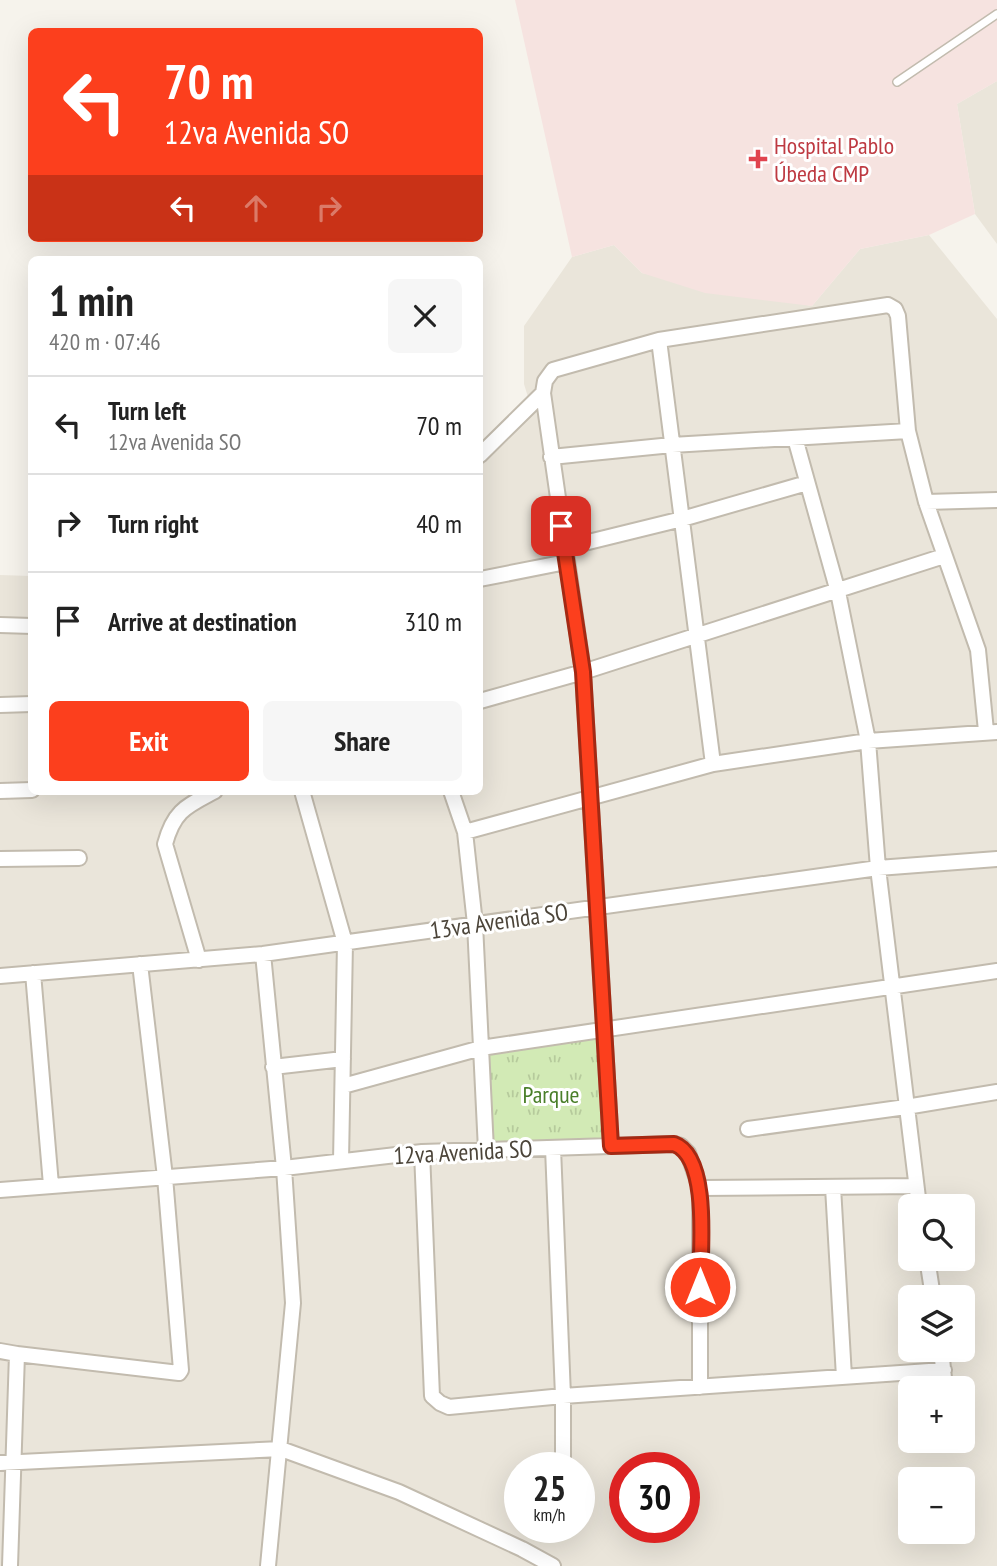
<!DOCTYPE html>
<html lang="en">
<head>
<meta charset="utf-8">
<style>
	:root { --surface:#fff; --page:#f6f6f6; --text:#222; --muted:#767676; --line:#e0e0e0; --accent:#fc3f1d }
	body { margin:0; font-family:"PT Sans Narrow",sans-serif; background:var(--page); color:var(--text); height:100vh; display:flex; flex-direction:column; font-size:26px; white-space:nowrap }
	* { box-sizing:border-box; margin:0 }
	p { font-size:23px; color:var(--muted) }
	.icon { flex:none; width:38px; height:38px; fill:none; stroke:currentColor; stroke-width:2; stroke-linecap:round; stroke-linejoin:round }
	.map { position:relative; flex:1; overflow:hidden }
	.side { position:absolute; left:28px; top:256px; width:455px; height:539px; display:flex; flex-direction:column; background:var(--surface); border-radius:10px; box-shadow:0 7px 28px #0002 }
	.side>* { flex:none }
	.banner { position:absolute; left:28px; top:28px; width:455px; height:214px; border-radius:10px; box-shadow:0 7px 28px #0002; background:#fc3f1d; color:#fff; overflow:hidden }
	.fabs { position:absolute; left:898px; top:1194px; display:grid; gap:14px }
	.fabs a { display:grid; place-items:center; width:77px; height:77px; border-radius:10px; background:var(--surface); box-shadow:0 7px 28px #0002; font-size:35px }
	.speed { position:absolute; left:504px; top:1452px; display:flex; gap:14px; font-size:35px; font-weight:700; text-align:center }
	.speed>* { display:grid; place-content:center; width:91px; height:91px; border-radius:50%; background:var(--surface); box-shadow:0 7px 28px #0002; line-height:1 }
	.speed small { font-size:18px; font-weight:400 }
	.speed .limit { border:10px solid #d22; background:#fff; color:#111 }
	.pin { position:absolute; display:grid; place-items:center; width:60px; height:60px; color:#fff; margin:-30px; border-radius:14px; box-shadow:0 4px 10px #0006 }
	.me { position:absolute; width:77px; margin:-38px; rotate:0deg; stroke-linejoin:round; filter:drop-shadow(0 0 5px #0008) }
	.turn { display:flex; align-items:center; gap:24px; height:147px; padding:0 21px; font-size:32px }
	.turn .icon { width:91px; height:91px; stroke-width:2.5 }
	.turn b { display:block; font-size:49px; line-height:60px }
	.lanes { display:flex; align-items:center; height:66px; padding:0 21px; background:#0003; justify-content:center; gap:35px; direction:ltr }
	.lanes .off { opacity:.35 }
	.round { display:grid; place-items:center; flex:none; width:74px; height:74px; border-radius:10px; background:var(--page) }
	.summary { display:flex; align-items:center; justify-content:space-between; height:119px; padding:0 21px }
	h1 { font-size:42px; font-weight:700; line-height:52px }
	.button { display:flex; gap:14px; margin-top:auto; padding:14px 21px }
	.button a { flex:1; height:80px; border-radius:10px; background:var(--accent); color:#fff; font-size:28px; font-weight:700; line-height:80px; text-align:center }
	.button a+a { background:var(--page); color:var(--text) }
	ul { padding:0; list-style:none }
	li { display:flex; align-items:center; gap:21px; height:98px; padding:0 21px; border-top:2px solid var(--line) }
	li div { flex:1 }
	li b { display:block; font-size:26px }
	li em { font-style:normal }
	.map>svg:first-child { display:block }
	.residential { fill:#eae5da; fill-rule:evenodd }
	.medical { fill:#f6e3e0 }
	.grass { fill:url(#grass-tufts) }
	.lines { fill:none; stroke-linecap:round; stroke-linejoin:round }
	.service-casing { stroke:#c2bbae; stroke-width:10 }
	.minor-casing { stroke:#c2bbae; stroke-width:18 }
	.service { stroke:#fff; stroke-width:7 }
	.minor { stroke:#fff; stroke-width:14 }
	.route-casing { stroke:#a42913; stroke-width:18 }
	.route { stroke:#fc3f1d; stroke-width:12 }
	.health-dot { fill:#e0444e; stroke:#fff; stroke-width:2.5 }
	.labels { text-anchor:middle; dominant-baseline:central; stroke-width:6; stroke-linejoin:round; paint-order:stroke }
	.health-label { font-size:24px; fill:#be3a42; stroke:#fff; text-anchor:start }
	.street-label { font-size:24px; fill:#4b4439; stroke:#fff }
	.park-label { font-size:24px; fill:#4a7f2a; stroke:#fff }
</style>
</head>
<body>
<div class="map">
<svg width="997" height="1566" viewBox="0 0 997 1566">
	<defs>
		<pattern id="grass-tufts" width="24" height="20" patternUnits="userSpaceOnUse" patternTransform="scale(1.75)"><rect width="24" height="20" fill="#d2eab5"/><path d="M3 7l-1-3M5 7V3M7 7l1-3M15 17l-1-3M17 17v-4M19 17l1-3" fill="none" stroke="#b6ca9c"/></pattern>
	</defs>
	<rect width="100%" height="100%" fill="#f6f3ec"/>
	<path class="residential" d="M 997,81 L 997,244 L 975,214 L 957,104 Z
		M 929,235 L 997,319 L 997,1566 L 0,1566 L 0,575 L 31,576 L 32,791 L 480,791 L 480,461 L 532,410 L 524,384 L 524,326 L 572,257 L 614,245 L 642,273 L 812,306 L 860,249 ZM 910,1206 L 962,1206 L 962,1258 L 910,1258 ZM 910,1297 L 962,1297 L 962,1349 L 910,1349 ZM 910,1388 L 962,1388 L 962,1440 L 910,1440 ZM 520,1468 L 579,1468 L 579,1528 L 520,1528 ZM 625,1468 L 684,1468 L 684,1528 L 625,1528 ZM 910,1479 L 962,1479 L 962,1531 L 910,1531 Z"/>
	<path class="medical" d="M 515,0 L 997,0 L 997,81 L 957,104 L 975,214 L 929,235 L 860,249 L 812,306 L 705,293 L 642,273 L 614,245 L 572,257 Z"/>
	<path class="grass" d="M 604,1031 L 611,1146 L 486,1150 L 481,1048 Z"/>
	<g class="lines">
		<defs>
			<path id="service" d="M 897,82 L 997,14"/>
			<path id="minor" d="M 659,340 L 713,764
				M 795,438 L 838,592 L 868,741 L 878,868 L 919,1206
				M 480,455 L 543,393
				M 551,457 L 672,445 L 908,431
				M 926,502 L 997,500
				M 564,548 L 682,519 L 807,483
				M 480,579 L 566,562
				M 0,625 L 32,626
				M 480,701 L 583,672 L 944,556
				M 0,705 L 32,704
				M 0,791 L 32,790
				M 302,791 L 345,943 L 341,1161
				M 451,791 L 465,832
				M 0,859 L 79,858
				M 263,954 L 284,1168 L 293,1303 L 268,1566
				M 199,960 L 165,844 C 174,810 187,806 215,791
				M 33,973 L 51,1185
				M 0,976 L 263,954 L 878,868 L 997,859
				M 273,1067 L 343,1059
				M 343,1086 L 481,1048 L 997,971
				M 748,1129 L 906,1107 L 997,1092
				M 611,1146 L 583,672 L 543,393 L 545,381 L 553,370 L 659,340 L 888,305 L 895,309 L 898,316 L 908,431 L 926,502 L 978,650 L 986,731
				M 553,1148 L 563,1396 L 563,1459
				M 486,1150 L 475,924 L 465,832 L 713,764 L 868,741 L 997,732
				M 422,1152 L 432,1396 L 440,1403 L 449,1407 L 563,1396 L 944,1370
				M 833,1187 L 844,1377
				M 700,1188 L 916,1186
				M 0,1190 L 284,1168 L 422,1152 L 674,1144 L 681,1146 L 688,1153 L 700,1188 L 700,1387
				M 927,1258 L 933,1297
				M 941,1349 L 945,1388
				M 0,1351 L 17,1354 L 10,1566
				M 17,1354 L 179,1373 L 181,1370 L 165,1177 L 140,964
				M 0,1463 L 281,1449 L 399,1492 L 522,1549 L 553,1566"/>
		</defs>
		<use href="#service" class="service-casing"/>
		<use href="#minor" class="minor-casing"/>
		<use href="#service" class="service"/>
		<use href="#minor" class="minor"/>
	</g>
	<g class="lines">
		<defs>
			<path id="route" d="M 561,526 L 583,672 L 611,1146 L 674,1144 C 711,1157 700,1255 700,1287"/>
		</defs>
		<use href="#route" class="route-casing"/>
		<use href="#route" class="route"/>
	</g>
	<path class="health-dot" d="M754.5 148.5h7v7h7v7h-7v7h-7v-7h-7v-7h7z"/>
	<g class="labels">
		<g class="health-label">
			<text x="774" y="145">Hospital Pablo<tspan x="774" dy="28">Úbeda CMP</tspan></text>
		</g>
		<g class="street-label">
			<text transform="translate(499 921) rotate(-8)">13va Avenida SO</text>
			<text transform="translate(463 1152) rotate(-3)">12va Avenida SO</text>
		</g>
		<g class="park-label">
			<text x="551" y="1094">Parque</text>
		</g>
	</g>
</svg>
<div class="fabs">
<a><svg class="icon" aria-label="search" viewBox="0 0 24 24"><circle cx="10" cy="10" r="6"/><path d="M15 15l6 6"/></svg></a>
<a><svg class="icon" aria-label="layers" viewBox="0 0 24 24"><path d="M12 4l9 5-9 5-9-5zM3 14l9 5 9-5"/></svg></a>
<a>+</a>
<a>−</a>
</div>
<div class="speed"><div>25<small>km/h</small></div><div class="limit">30</div></div>
<div class="pin" style="left:561px;top:526px;background:#d93025"><svg class="icon" aria-label="arrive" viewBox="0 0 24 24"><path d="M6 21V4h12l-3 4 3 4H6"/></svg></div>
<svg class="me" style="left:700px;top:1287px" viewBox="-20 -20 40 40"><circle r="17" fill="#fc3f1d" stroke="#fff" stroke-width="3"/><path d="M0-11L8 9 0 5-8 9z" fill="#fff"/></svg>
<div class="banner">
<div class="turn"><svg class="icon" aria-label="left" viewBox="0 0 24 24"><path d="M17 20v-9H6M10 6l-5 5 5 5"/></svg><div><b>70 m</b>12va Avenida SO</div></div>
<div class="lanes"><svg class="icon" aria-label="left" viewBox="0 0 24 24"><path d="M17 20v-9H6M10 6l-5 5 5 5"/></svg><svg class="icon off" aria-label="ahead" viewBox="0 0 24 24"><path d="M12 20V5M6 11l6-6 6 6"/></svg><svg class="icon off" aria-label="right" viewBox="0 0 24 24"><path d="M7 20v-9h11M14 6l5 5-5 5"/></svg></div>
</div>
<section class="side">
<div class="summary"><div><h1>1 min</h1><p>420 m · 07:46</p></div><a class="round"><svg class="icon" aria-label="close" viewBox="0 0 24 24"><path d="M6 6l12 12M18 6L6 18"/></svg></a></div>
<ul>
<li><svg class="icon" aria-label="left" viewBox="0 0 24 24"><path d="M17 20v-9H6M10 6l-5 5 5 5"/></svg><div><b>Turn left</b><p>12va Avenida SO</p></div><em>70 m</em></li>
<li><svg class="icon" aria-label="right" viewBox="0 0 24 24"><path d="M7 20v-9h11M14 6l5 5-5 5"/></svg><div><b>Turn right</b></div><em>40 m</em></li>
<li><svg class="icon" aria-label="arrive" viewBox="0 0 24 24"><path d="M6 21V4h12l-3 4 3 4H6"/></svg><div><b>Arrive at destination</b></div><em>310 m</em></li>
</ul>
<div class="button"><a>Exit</a><a>Share</a></div>
</section>
</div>
</body>
</html>
